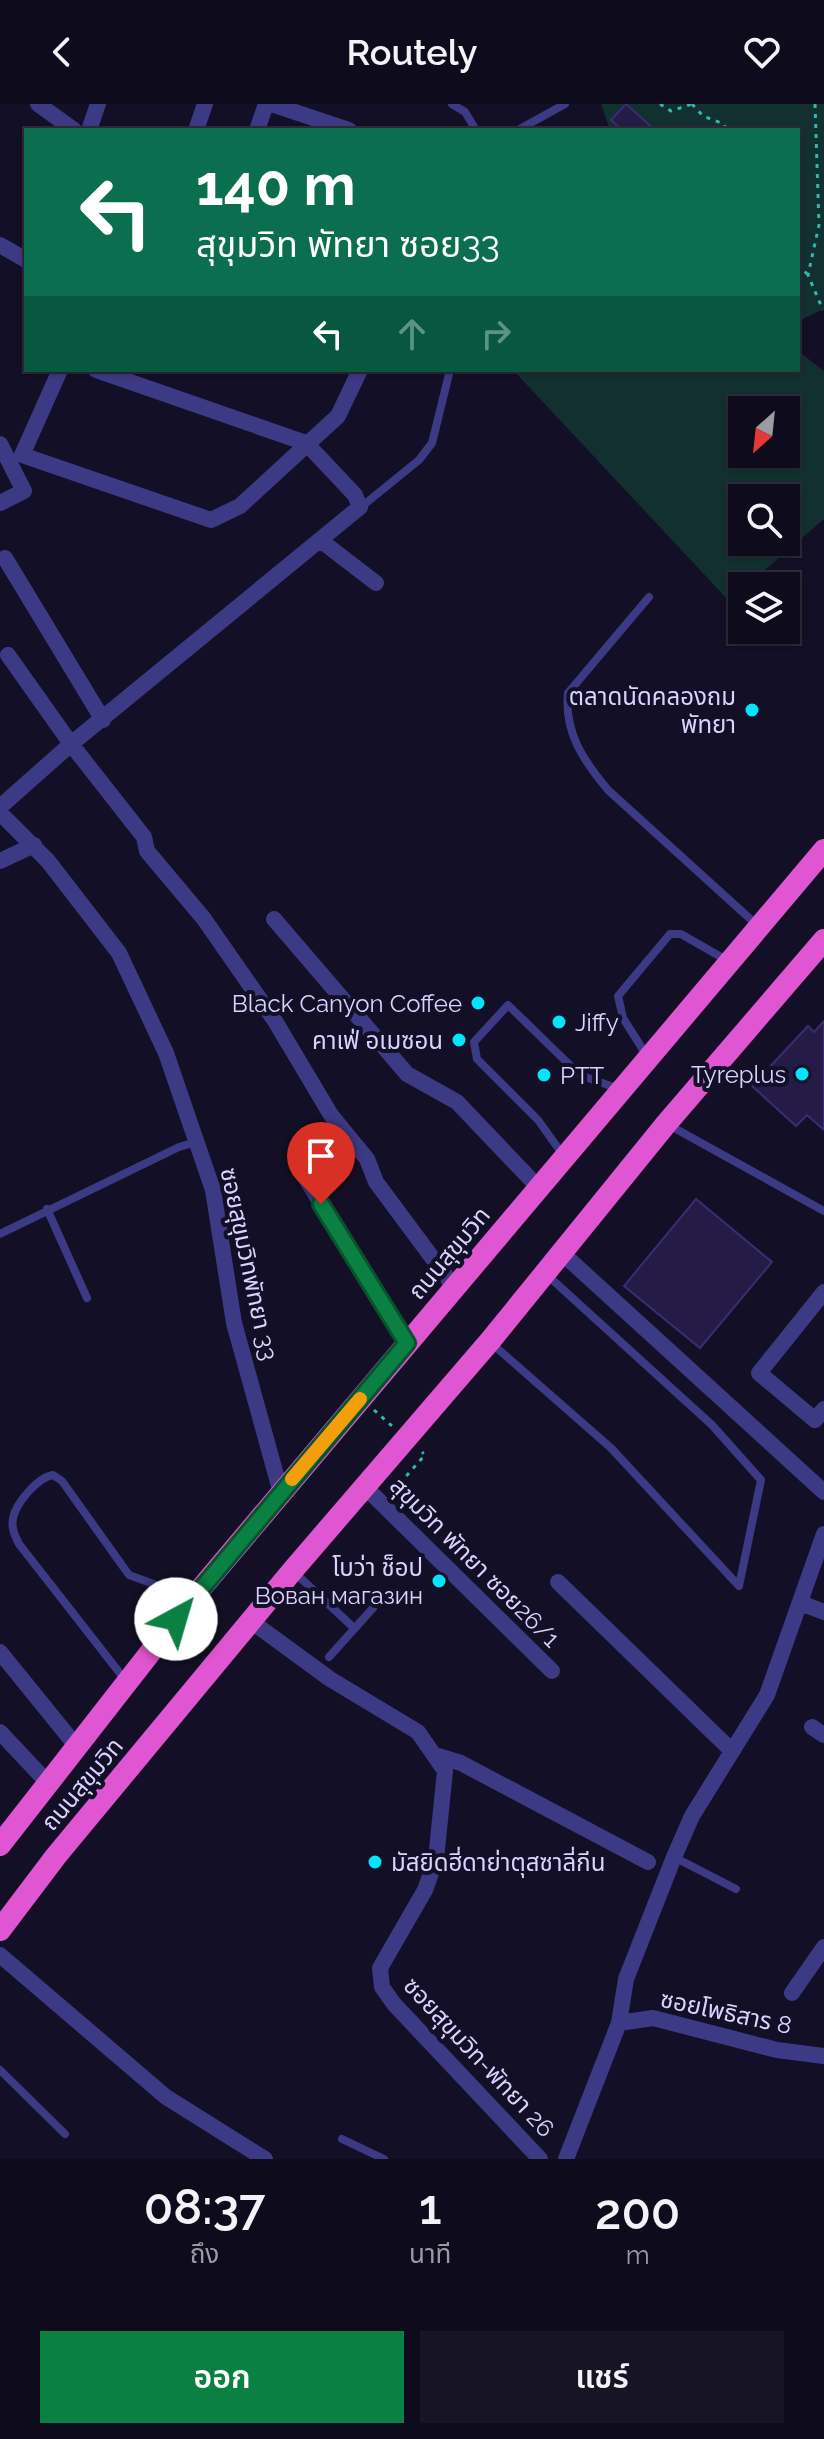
<!DOCTYPE html>
<html lang="th">
<head>
<meta charset="utf-8">
<style>
	:root { --surface:#0e0b1c; --page:#171425; --text:#f1f3f6; --muted:#9b9ba3; --line:#2e2b3b; --accent:#0b8043 }
	body { margin:0; font-family:Raleway,"Noto Sans Thai",sans-serif; background:var(--page); color:var(--text); height:100vh; display:flex; flex-direction:column; font-size:30px; white-space:nowrap }
	* { box-sizing:border-box; margin:0 }
	p { font-size:26px; color:var(--muted) }
	.icon { flex:none; width:44px; height:44px; fill:none; stroke:currentColor; stroke-width:2; stroke-linecap:round; stroke-linejoin:round }
	.map { position:relative; height:2055px; overflow:hidden }
	.sheet { display:flex; flex-direction:column; background:var(--surface); flex:1 }
	.sheet>* { flex:none }
	.hud { position:absolute; left:24px; top:24px; width:776px; height:244px; border-radius:0px; box-shadow:0 2px 6px #0004,0 0 0 2px var(--line); background:#0b6e4f; color:#fff; overflow:hidden }
	.needle { width:52px; rotate:207deg }
	.fabs { position:absolute; left:728px; top:292px; display:grid; gap:16px }
	.fabs a { display:grid; place-items:center; width:72px; height:72px; border-radius:0px; background:var(--surface); box-shadow:0 2px 6px #0004,0 0 0 2px var(--line); font-size:40px }
	.pin { position:absolute; display:grid; place-items:center; width:68px; height:68px; color:#fff; margin:-82px -34px; border-radius:50% 50% 50% 0; rotate:-45deg; box-shadow:0 0 8px #0007 }
	.pin .icon { rotate:45deg }
	.me { position:absolute; width:88px; margin:-44px; rotate:39deg; stroke-linejoin:round; filter:drop-shadow(0 0 6px #0008) }
	.turn { display:flex; align-items:center; gap:28px; height:168px; padding:0 40px; font-size:36px }
	.turn .icon { width:104px; height:104px; stroke-width:2.5 }
	.turn b { display:block; font-size:56px; line-height:68px }
	.lanes { display:flex; align-items:center; height:76px; padding:0 40px; background:#0003; justify-content:center; gap:40px; direction:ltr }
	.lanes .off { opacity:.35 }
	.eta { display:flex; justify-content:space-evenly; align-items:center; height:136px; text-align:center }
	.eta b { font-size:48px; font-weight:600; line-height:56px }
	.action { display:flex; gap:16px; margin-top:auto; padding:16px 40px }
	.action a { flex:1; height:92px; border-radius:0px; background:var(--accent); color:#fff; font-size:32px; font-weight:600; line-height:92px; text-align:center }
	.action a+a { background:var(--page); color:var(--text) }
	header { display:flex; justify-content:space-between; align-items:center; height:104px; padding:0 40px; background:var(--surface); font-size:36px; font-weight:600 }
	.map>svg:first-child { display:block }
	.green { fill:#12302f; fill-rule:evenodd }
	.building { fill:#241b47; stroke:#3b2d73; stroke-width:2 }
	.lines { fill:none; stroke-linecap:round; stroke-linejoin:round }
	.path { stroke:#2fb8b0; stroke-width:3; stroke-dasharray:4 6; stroke-linecap:butt }
	.service { stroke:#3d3a85; stroke-width:8 }
	.minor { stroke:#3d3a85; stroke-width:16 }
	.trunk { stroke:#e055d1; stroke-width:22 }
	.route-casing { stroke:#07532c; stroke-width:20 }
	.route { stroke:#0b8043; stroke-width:14 }
	.slow { stroke:#f59e0b; stroke-width:14 }
	.poi-dot { fill:#00e5ff; stroke:#130f26; stroke-width:3 }
	.labels { text-anchor:middle; dominant-baseline:central; stroke-width:8; stroke-linejoin:round; paint-order:stroke }
	.poi-label { font-size:24px; fill:#d9d4ff; stroke:#130f26; text-anchor:end }
	.street-label { font-size:24px; fill:#d9d4ff; stroke:#130f26 }
</style>
</head>
<body>
<header><svg class="icon" aria-label="back" viewBox="0 0 24 24"><path d="M15 5l-7 7 7 7"/></svg>Routely<svg class="icon" aria-label="heart" viewBox="0 0 24 24"><path d="M12 20l-8-8c-3-5 5-10 8-4 3-6 11-1 8 4z"/></svg></header>
<div class="map">
<svg width="824" height="2055" viewBox="0 0 824 2055">
	<rect width="100%" height="100%" fill="#130f26"/>
	<path class="green" d="M 601,0 L 824,0 L 824,205 L 798,217 L 798,26 L 610,26 Z
		M 798,247 L 824,267 L 824,415 L 729,497 L 513,266 L 798,266 ZM 742,306 L 786,306 L 786,350 L 742,350 ZM 742,394 L 786,394 L 786,438 L 742,438 Z"/>
	<path class="building" d="M 626,0 L 655,26 L 622,26 L 611,16 Z
		M 824,917 L 824,1026 L 807,1011 L 796,1022 L 752,982 L 808,922 L 814,928 Z
		M 696,1095 L 772,1158 L 700,1244 L 624,1182 Z"/>
	<g class="lines">
		<path class="path" d="M 660,0 L 671,7 L 692,0
			M 692,0 L 703,12 L 724,20 L 726,26
			M 815,0 L 819,121 L 808,171 L 823,206
			M 798,160 L 808,171
			M 374,1306 L 392,1322
			M 393,1387 L 425,1351 L 422,1348"/>
		<path class="service" d="M 452,0 L 465,8 L 476,26
			M 518,26 L 565,0
			M 361,403 L 419,356 L 432,339 L 450,266
			M 649,493 L 568,589 C 564,628 583,656 608,686 L 758,822
			M 647,952 L 623,914 L 618,892 L 670,830 L 681,830 L 728,857
			M 667,1020 L 824,1107
			M 563,1051 L 538,1016 L 477,955 L 474,938 L 508,901 L 580,971 L 619,985
			M 47,1105 L 87,1194
			M 0,1130 L 179,1043 L 196,1038
			M 490,1238 L 611,1344 L 739,1482 L 761,1376 L 712,1321 L 546,1170
			M 293,1467 L 354,1524
			M 329,1553 L 373,1504
			M 126,1577 L 19,1440 C 15,1432 11,1424 13,1414 C 16,1399 38,1373 53,1371 L 62,1377 L 129,1471 L 189,1493
			M 674,1753 L 736,1785
			M 0,1966 L 65,2030
			M 342,2035 L 384,2055"/>
		<path class="minor" d="M 38,0 L 74,26
			M 271,0 L 349,26
			M 89,26 L 98,0
			M 196,26 L 205,0
			M 257,26 L 266,0
			M 0,141 L 26,156
			M 60,266 L 22,351 L 211,416 L 240,402 L 338,312 L 360,266
			M 0,340 L 24,387 L 0,399
			M 320,436 L 376,479
			M 5,454 L 103,616
			M 8,551 L 71,640 L 144,733 L 147,747 L 204,815 L 275,917 L 331,1011 L 367,1055 L 376,1078 L 454,1183
			M 0,703 L 71,640 L 360,403 L 355,391 L 306,339 L 96,266
			M 0,709 L 48,757 L 119,849 L 166,949 L 213,1086 L 234,1219 L 281,1389
			M 0,757 L 34,741
			M 274,815 L 407,970 L 457,998 L 538,1083
			M 297,1060 L 407,1239
			M 563,1150 L 824,1388
			M 824,1188 L 759,1269 L 815,1316 L 824,1305
			M 365,1383 L 552,1567
			M 558,1478 L 732,1647
			M 801,1499 L 824,1508
			M 252,1518 L 330,1575 L 418,1628 L 445,1667 L 436,1755 L 425,1786 L 380,1864 L 382,1883 L 394,1900 L 540,2055
			M 0,1548 L 77,1643
			M 812,1623 L 824,1631
			M 0,1628 L 48,1679
			M 438,1652 L 461,1659 L 648,1758
			M 0,1851 L 166,1993 L 265,2055
			M 792,1889 L 824,1843
			M 619,1919 L 653,1914 L 777,1946 L 824,1952
			M 566,2055 L 619,1919 L 626,1875 L 674,1753 L 692,1712 L 767,1591 L 824,1430"/>
		<path class="trunk" d="M 0,1741 L 192,1495 L 824,746
			M 0,1826 L 56,1752 L 293,1466 L 490,1237 L 666,1020 L 824,836"/>
	</g>
	<g class="lines">
		<defs>
			<path id="route" d="M 176,1515 L 407,1239 L 321,1100"/>
		</defs>
		<use href="#route" class="route-casing"/>
		<use href="#route" class="route"/>
		<path class="slow" d="M 292,1375 L 360,1295"/>
	</g>
	<g class="poi-dot">
		<circle cx="752" cy="606" r="8"/>
		<circle cx="478" cy="899" r="8"/>
		<circle cx="559" cy="918" r="8"/>
		<circle cx="459" cy="936" r="8"/>
		<circle cx="802" cy="970" r="8"/>
		<circle cx="544" cy="971" r="8"/>
		<circle cx="439" cy="1477" r="8"/>
		<circle cx="375" cy="1758" r="8"/>
	</g>
	<g class="labels">
		<g class="poi-label">
			<text x="736" y="592">ตลาดนัดคลองถม<tspan x="736" dy="28">พัทยา</tspan></text>
			<text x="462" y="899">Black Canyon Coffee</text>
			<text x="575" y="918" text-anchor="start">Jiffy</text>
			<text x="443" y="936">คาเฟ่ อเมซอน</text>
			<text x="786" y="970">Tyreplus</text>
			<text x="560" y="971" text-anchor="start">PTT</text>
			<text x="423" y="1463">โบว่า ช็อป<tspan x="423" dy="28">Вован магазин</tspan></text>
			<text x="391" y="1758" text-anchor="start">มัสยิดฮี่ดาย่าตุสซาลี่กีน</text>
		</g>
		<g class="street-label">
			<text transform="translate(449 1149) rotate(-50)">ถนนสุขุมวิท</text>
			<text transform="translate(249 1160) rotate(78)">ซอยสุขุมวิทพัทยา 33</text>
			<text transform="translate(475 1458) rotate(45)">สุขุมวิท พัทยา ซอย26/1</text>
			<text transform="translate(82 1680) rotate(-50)">ถนนสุขุมวิท</text>
			<text transform="translate(726 1908) rotate(12)">ซอยโพธิสาร 8</text>
			<text transform="translate(479 1953) rotate(47)">ซอยสุขุมวิท-พัทยา 26</text>
		</g>
	</g>
</svg>
<div class="fabs">
<a><svg class="needle" viewBox="-14 -14 28 28"><path d="M0-13l5 13h-10z" fill="#e53935"/><path d="M0 13l5-13h-10z" fill="#9b9ba3"/></svg></a>
<a><svg class="icon" aria-label="search" viewBox="0 0 24 24"><circle cx="10" cy="10" r="6"/><path d="M15 15l6 6"/></svg></a>
<a><svg class="icon" aria-label="layers" viewBox="0 0 24 24"><path d="M12 4l9 5-9 5-9-5zM3 14l9 5 9-5"/></svg></a>
</div>
<div class="pin" style="left:321px;top:1100px;background:#d93025"><svg class="icon" aria-label="arrive" viewBox="0 0 24 24"><path d="M6 21V4h12l-3 4 3 4H6"/></svg></div>
<svg class="me" style="left:176px;top:1515px" viewBox="-20 -20 40 40"><circle r="19" fill="#fff"/><path d="M0-13L10 11 0 6-10 11z" fill="#0b8043"/></svg>
<div class="hud">
<div class="turn"><svg class="icon" aria-label="left" viewBox="0 0 24 24"><path d="M17 20v-9H6M10 6l-5 5 5 5"/></svg><div><b>140 m</b>สุขุมวิท พัทยา ซอย33</div></div>
<div class="lanes"><svg class="icon" aria-label="left" viewBox="0 0 24 24"><path d="M17 20v-9H6M10 6l-5 5 5 5"/></svg><svg class="icon off" aria-label="ahead" viewBox="0 0 24 24"><path d="M12 20V5M6 11l6-6 6 6"/></svg><svg class="icon off" aria-label="right" viewBox="0 0 24 24"><path d="M7 20v-9h11M14 6l5 5-5 5"/></svg></div>
</div>
</div>
<section class="sheet">
<div class="eta">
<div><b>08:37</b><p>ถึง</p></div>
<div><b>1</b><p>นาที</p></div>
<div><b>200</b><p>m</p></div>
</div>
<div class="action"><a>ออก</a><a>แชร์</a></div>
</section>
</body>
</html>
